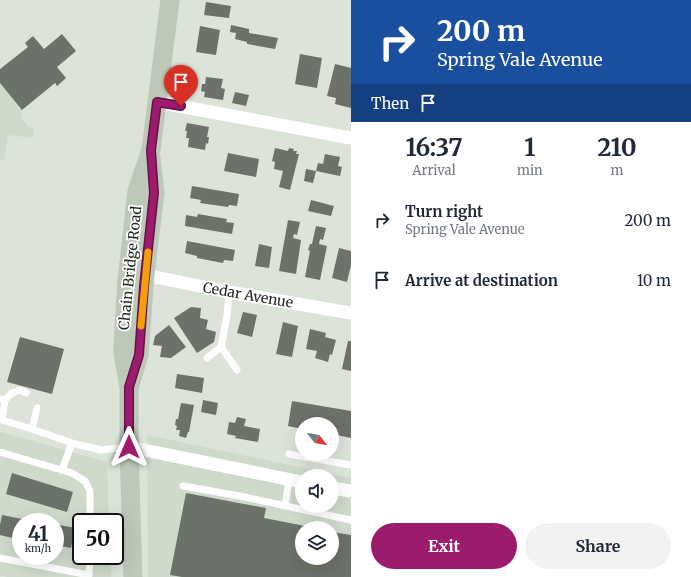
<!DOCTYPE html>
<html lang="en">
<head>
<meta charset="utf-8">
<style>
	:root { --surface:#fff; --page:#f2f2f3; --text:#1f2937; --muted:#747a83; --accent:#9d1b6d }
	body { margin:0; font-family:Merriweather,serif; background:var(--page); color:var(--text); height:100vh; display:flex; flex-direction:column; font-size:15px; white-space:nowrap }
	* { box-sizing:border-box; margin:0 }
	p { font-size:13px; color:var(--muted) }
	.icon { flex:none; width:22px; height:22px; fill:none; stroke:currentColor; stroke-width:2; stroke-linecap:round; stroke-linejoin:round }
	.map { position:relative; flex:1; overflow:hidden }
	.drawer { display:flex; flex-direction:column; background:var(--surface); width:340px }
	.drawer>* { flex:none }
	.guide { background:#1a4fa0; color:#fff; overflow:hidden }
	.needle { width:26px; rotate:121deg }
	.controls { position:absolute; left:295px; top:417px; display:grid; gap:8px }
	.controls a { display:grid; place-items:center; width:44px; height:44px; border-radius:50%; background:var(--surface); box-shadow:0 4px 16px #0002; font-size:20px }
	.speed { position:absolute; left:12px; top:513px; display:flex; gap:8px; font-size:20px; font-weight:700; text-align:center }
	.speed>* { display:grid; place-content:center; width:52px; height:52px; border-radius:50%; background:var(--surface); box-shadow:0 4px 16px #0002; line-height:1 }
	.speed small { font-size:10px; font-weight:400 }
	.speed .limit { border:2px solid #111; border-radius:6px; background:#fff; color:#111 }
	.pin { position:absolute; display:grid; place-items:center; width:34px; height:34px; color:#fff; margin:-41px -17px; border-radius:50% 50% 50% 0; rotate:-45deg; box-shadow:0 0 4px #0007 }
	.pin .icon { rotate:45deg }
	.me { position:absolute; width:44px; margin:-22px; rotate:0deg; stroke-linejoin:round; filter:drop-shadow(0 0 3px #0008) }
	.turn { display:flex; align-items:center; gap:14px; height:84px; padding:0 20px; font-size:18px }
	.turn .icon { width:52px; height:52px; stroke-width:2.5 }
	.turn b { display:block; font-size:28px; line-height:34px }
	.then { display:flex; align-items:center; height:38px; padding:0 20px; background:#0003; gap:8px; font-size:15px }
	.eta { display:flex; justify-content:space-evenly; align-items:center; height:68px; text-align:center }
	.eta b { font-size:24px; font-weight:700; line-height:28px }
	.button { display:flex; gap:8px; margin-top:auto; padding:8px 20px }
	.button a { flex:1; height:46px; border-radius:24px; background:var(--accent); color:#fff; font-size:16px; font-weight:700; line-height:46px; text-align:center }
	.button a+a { background:var(--page); color:var(--text) }
	ul { padding:0; list-style:none }
	li { display:flex; align-items:center; gap:12px; height:60px; padding:0 20px }
	li div { flex:1 }
	li b { display:block; font-size:15px }
	li em { font-style:normal }
	main { display:flex; flex:1; min-height:0 }
	.map>svg:first-child { display:block }
	.built { fill:#cedaca; fill-rule:evenodd }
	.building { fill:#6b7269 }
	.lines { fill:none; stroke-linecap:round; stroke-linejoin:round }
	.service { stroke:#fff; stroke-width:7 }
	.minor { stroke:#fff; stroke-width:13 }
	.secondary { stroke:#bcc8b8; stroke-width:19 }
	.route-casing { stroke:#661247; stroke-width:10 }
	.route { stroke:#9d1b6d; stroke-width:7 }
	.slow { stroke:#f59e0b; stroke-width:7 }
	.labels { text-anchor:middle; dominant-baseline:central; stroke-width:3.5; stroke-linejoin:round; paint-order:stroke }
	.street-label { font-size:14px; fill:#232622; stroke:#fff }
</style>
</head>
<body>
<main>
<div class="map">
<svg width="351" height="577" viewBox="0 0 351 577">
	<rect width="100%" height="100%" fill="#dce4da"/>
	<path class="built" d="M 0,83 L 22,110 L 21,117 L 28,127 L 34,128 L 33,138 L 8,135 L 4,161 L 0,160 Z
		M 0,432 L 107,462 L 109,522 L 81,522 L 81,556 L 111,556 L 111,577 L 7,577 L 0,575 ZM 21,522 L 55,522 L 55,556 L 21,556 Z
		M 147,435 L 351,478 L 351,577 L 148,577 ZM 302,476 L 332,476 L 332,506 L 302,506 ZM 302,528 L 332,528 L 332,558 L 302,558 Z"/>
	<path class="building" d="M 206,2 L 231,6 L 229,18 L 204,15 Z
		M 231,25 L 249,29 L 249,33 L 278,38 L 275,49 L 247,44 L 247,42 L 235,39 L 236,33 L 230,32 Z
		M 200,26 L 220,30 L 216,55 L 196,52 Z
		M 62,34 L 76,51 L 57,67 L 66,78 L 57,86 L 55,83 L 22,110 L 0,83 L 0,69 L 28,47 L 25,43 L 33,36 L 44,49 Z
		M 300,54 L 322,58 L 317,88 L 295,84 Z
		M 335,64 L 351,68 L 351,108 L 335,104 L 336,98 L 327,96 Z
		M 206,77 L 223,79 L 221,88 L 225,89 L 223,100 L 204,97 L 205,92 L 201,91 L 202,84 L 205,84 Z
		M 235,92 L 249,95 L 246,106 L 232,103 Z
		M 187,123 L 209,127 L 207,137 L 209,137 L 208,144 L 206,143 L 205,150 L 188,147 L 189,138 L 186,138 L 187,131 L 185,131 Z
		M 275,148 L 288,151 L 289,148 L 294,149 L 293,151 L 297,151 L 296,154 L 299,154 L 290,190 L 279,187 L 283,171 L 274,169 L 275,162 L 272,161 Z
		M 228,153 L 259,159 L 256,177 L 224,171 Z
		M 325,154 L 340,157 L 338,166 L 342,167 L 340,176 L 316,171 L 318,163 L 323,164 Z
		M 306,169 L 316,171 L 313,183 L 304,181 Z
		M 192,186 L 239,194 L 237,206 L 229,205 L 228,207 L 200,203 L 201,200 L 190,198 Z
		M 311,200 L 334,206 L 331,216 L 308,211 Z
		M 198,214 L 227,219 L 226,222 L 234,223 L 232,234 L 185,226 L 186,215 L 197,217 Z
		M 288,220 L 300,222 L 297,235 L 294,234 L 293,238 L 301,240 L 296,274 L 279,271 Z
		M 316,226 L 326,228 L 323,240 L 320,239 L 319,244 L 327,246 L 320,280 L 305,277 L 310,251 L 308,250 L 310,244 L 312,244 Z
		M 187,241 L 235,250 L 233,261 L 224,260 L 223,263 L 197,258 L 197,256 L 185,253 Z
		M 259,244 L 272,247 L 269,268 L 255,266 Z
		M 339,248 L 351,251 L 351,265 L 347,282 L 332,278 Z
		M 191,307 L 201,308 L 200,318 L 208,320 L 206,329 L 216,332 L 214,342 L 197,353 L 174,318 Z
		M 243,312 L 257,315 L 252,337 L 237,333 Z
		M 283,322 L 298,326 L 292,357 L 276,354 Z
		M 169,325 L 186,347 L 171,358 L 160,357 L 162,346 L 153,345 L 155,336 Z
		M 310,329 L 326,333 L 325,337 L 336,340 L 332,355 L 330,354 L 328,362 L 315,358 L 317,351 L 306,349 Z
		M 20,337 L 64,349 L 52,394 L 7,382 Z
		M 348,341 L 351,341 L 351,371 L 342,369 Z
		M 177,374 L 204,378 L 202,393 L 175,388 Z
		M 203,400 L 218,403 L 216,415 L 201,412 Z
		M 292,401 L 351,411 L 351,438 L 332,434 L 332,424 L 302,424 L 302,429 L 288,426 Z
		M 181,403 L 194,405 L 189,432 L 188,432 L 186,438 L 179,436 L 180,430 L 176,430 L 177,426 L 175,425 L 176,419 L 178,419 Z
		M 237,417 L 246,419 L 244,426 L 260,429 L 258,442 L 235,438 L 236,436 L 227,434 L 229,422 L 235,423 Z
		M 12,473 L 73,492 L 67,512 L 6,494 Z
		M 186,493 L 266,508 L 264,518 L 310,527 L 310,528 L 302,528 L 302,558 L 332,558 L 332,532 L 351,535 L 351,577 L 182,577 L 170,575 Z
		M 2,515 L 27,520 L 26,522 L 21,522 L 21,540 L 0,535 L 0,525 Z
		M 55,524 L 75,528 L 71,548 L 55,545 Z"/>
	<g class="lines">
		<path class="service" d="M 221,347 L 237,370
			M 207,358 L 221,347 L 227,316 L 229,292
			M 0,399 L 5,400 L 12,393 L 20,390 L 26,393
			M 5,400 L 2,420 L 32,429 L 72,443 L 101,450 L 129,447
			M 32,429 L 37,408
			M 0,452 L 72,473 L 85,481 L 90,491 L 90,522
			M 289,454 L 351,465
			M 62,470 L 72,443
			M 183,486 L 240,496 L 351,520
			M 285,506 L 289,480
			M 0,558 L 89,575 L 90,556"/>
		<path class="minor" d="M 157,102 L 351,138
			M 145,275 L 229,292 L 351,313
			M 129,447 L 302,482
			M 332,488 L 351,491"/>
		<path class="secondary" d="M 130,385 L 139,355 L 145,275 L 155,193 L 151,158
			M 133,577 L 129,447 L 129,387 L 123,353 L 123,343 L 127,280 L 137,191 L 151,150 L 170,0"/>
	</g>
	<g class="lines">
		<defs>
			<path id="route" d="M 129,447 L 129,387 L 139,355 L 144,286 L 154,193 L 151,150 L 157,102 L 181,106"/>
		</defs>
		<use href="#route" class="route-casing"/>
		<use href="#route" class="route"/>
		<path class="slow" d="M 141,326 L 148,252"/>
	</g>
	<g class="labels">
		<g class="street-label">
			<text transform="translate(130 268) rotate(-84)">Chain Bridge Road</text>
			<text transform="translate(248 295) rotate(10)">Cedar Avenue</text>
		</g>
	</g>
</svg>
<div class="controls">
<a><svg class="needle" viewBox="-14 -14 28 28"><path d="M0-13l5 13h-10z" fill="#e53935"/><path d="M0 13l5-13h-10z" fill="#747a83"/></svg></a>
<a><svg class="icon" aria-label="sound" viewBox="0 0 24 24"><path d="M4 9h4l5-4v14l-5-4H4zM17 9q2 3 0 6"/></svg></a>
<a><svg class="icon" aria-label="layers" viewBox="0 0 24 24"><path d="M12 4l9 5-9 5-9-5zM3 14l9 5 9-5"/></svg></a>
</div>
<div class="speed"><div>41<small>km/h</small></div><div class="limit">50</div></div>
<div class="pin" style="left:181px;top:106px;background:#d93025"><svg class="icon" aria-label="arrive" viewBox="0 0 24 24"><path d="M6 21V4h12l-3 4 3 4H6"/></svg></div>
<svg class="me" style="left:129px;top:447px" viewBox="-20 -20 40 40"><path d="M0-17L14 15 0 8-14 15z" fill="#9d1b6d" stroke="#fff" stroke-width="4"/></svg>
</div>
<section class="drawer">
<div class="guide">
<div class="turn"><svg class="icon" aria-label="right" viewBox="0 0 24 24"><path d="M7 20v-9h11M14 6l5 5-5 5"/></svg><div><b>200 m</b>Spring Vale Avenue</div></div>
<div class="then">Then<svg class="icon" aria-label="arrive" viewBox="0 0 24 24"><path d="M6 21V4h12l-3 4 3 4H6"/></svg></div>
</div>
<div class="eta">
<div><b>16:37</b><p>Arrival</p></div>
<div><b>1</b><p>min</p></div>
<div><b>210</b><p>m</p></div>
</div>
<ul>
<li><svg class="icon" aria-label="right" viewBox="0 0 24 24"><path d="M7 20v-9h11M14 6l5 5-5 5"/></svg><div><b>Turn right</b><p>Spring Vale Avenue</p></div><em>200 m</em></li>
<li><svg class="icon" aria-label="arrive" viewBox="0 0 24 24"><path d="M6 21V4h12l-3 4 3 4H6"/></svg><div><b>Arrive at destination</b></div><em>10 m</em></li>
</ul>
<div class="button"><a>Exit</a><a>Share</a></div>
</section>
</main>
</body>
</html>
